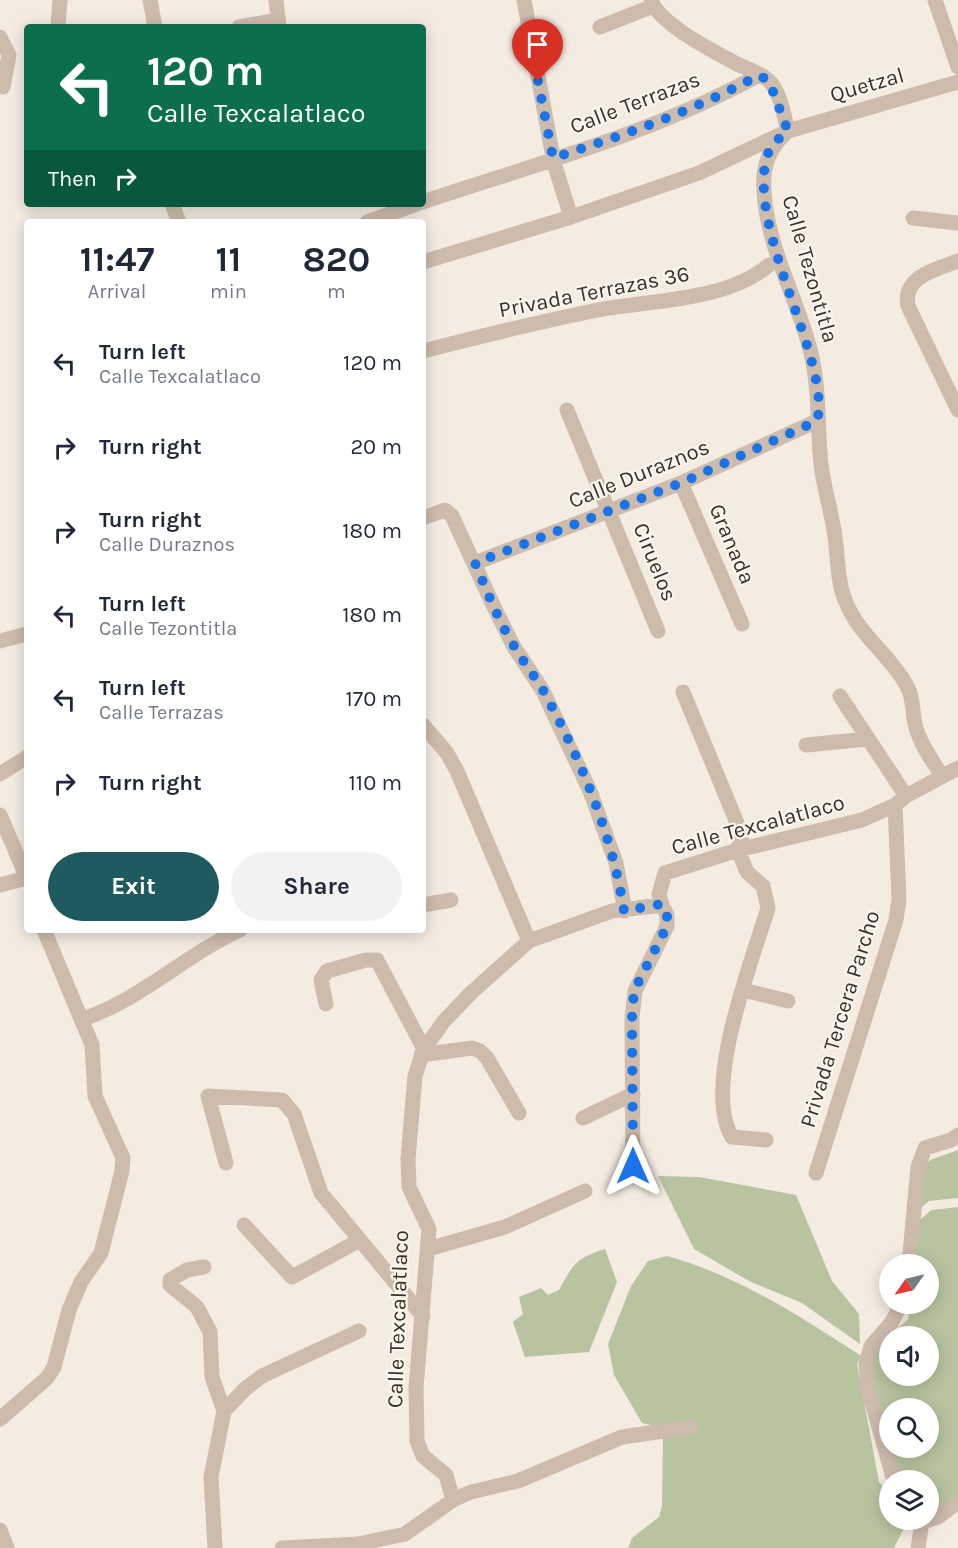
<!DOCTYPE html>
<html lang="en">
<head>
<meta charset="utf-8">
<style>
	:root { --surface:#fff; --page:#f2f2f3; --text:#1f2937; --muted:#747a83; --accent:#1f5a5e }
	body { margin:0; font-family:Karla,sans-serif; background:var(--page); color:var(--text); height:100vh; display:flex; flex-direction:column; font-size:22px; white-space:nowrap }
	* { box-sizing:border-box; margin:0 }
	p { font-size:20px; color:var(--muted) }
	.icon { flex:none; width:33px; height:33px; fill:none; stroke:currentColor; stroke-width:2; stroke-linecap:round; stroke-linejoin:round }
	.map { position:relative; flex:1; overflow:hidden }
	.panel { position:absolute; left:24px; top:219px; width:402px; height:714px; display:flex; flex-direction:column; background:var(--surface); border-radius:6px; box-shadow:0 3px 15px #0003 }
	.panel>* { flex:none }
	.top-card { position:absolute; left:24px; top:24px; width:402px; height:183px; border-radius:6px; box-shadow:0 3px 15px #0003; background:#0b6e4f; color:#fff; overflow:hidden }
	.needle { width:39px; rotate:236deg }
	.buttons { position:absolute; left:879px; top:1254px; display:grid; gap:12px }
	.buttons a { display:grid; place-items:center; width:60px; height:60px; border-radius:50%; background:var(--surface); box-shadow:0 3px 15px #0003; font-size:30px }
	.pin { position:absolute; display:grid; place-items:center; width:51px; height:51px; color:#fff; margin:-62px -26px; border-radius:50% 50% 50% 0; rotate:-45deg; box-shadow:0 0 6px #0007 }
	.pin .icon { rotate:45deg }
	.me { position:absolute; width:66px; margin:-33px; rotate:0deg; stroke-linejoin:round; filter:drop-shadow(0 0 4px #0008) }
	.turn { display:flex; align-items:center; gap:21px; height:126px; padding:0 24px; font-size:27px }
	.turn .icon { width:78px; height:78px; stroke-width:2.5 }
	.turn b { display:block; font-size:42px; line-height:51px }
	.then { display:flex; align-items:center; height:57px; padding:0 24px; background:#0003; gap:12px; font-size:22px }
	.eta { display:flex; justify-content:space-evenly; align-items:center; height:102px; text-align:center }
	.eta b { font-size:36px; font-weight:700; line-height:42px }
	.cta { display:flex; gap:12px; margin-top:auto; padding:12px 24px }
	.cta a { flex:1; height:69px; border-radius:36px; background:var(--accent); color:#fff; font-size:24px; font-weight:700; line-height:69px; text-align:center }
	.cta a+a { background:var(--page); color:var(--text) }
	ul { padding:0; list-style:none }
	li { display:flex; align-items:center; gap:18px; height:84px; padding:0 24px }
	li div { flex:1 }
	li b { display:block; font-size:22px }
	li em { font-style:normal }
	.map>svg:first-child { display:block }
	.green { fill:#b8c4a0; fill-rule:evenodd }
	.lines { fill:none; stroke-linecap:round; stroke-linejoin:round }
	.minor { stroke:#cdbbac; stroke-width:15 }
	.route { stroke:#1a73e8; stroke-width:10; stroke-dasharray:0 18 }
	.labels { text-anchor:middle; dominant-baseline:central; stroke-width:4.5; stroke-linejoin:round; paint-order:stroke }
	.street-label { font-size:22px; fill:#3b302b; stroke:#fbf5ee }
</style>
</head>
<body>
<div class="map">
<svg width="958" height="1548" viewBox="0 0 958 1548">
	<rect width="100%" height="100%" fill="#f4ebe1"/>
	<path class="green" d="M 958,1150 L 958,1198 L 929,1201 L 917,1211 L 921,1169 L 930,1160 Z
		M 658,1176 L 699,1177 L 796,1195 L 832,1281 L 859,1314 L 860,1344 L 802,1303 L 749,1281 L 694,1249 Z
		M 958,1207 L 958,1496 L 935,1514 L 929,1512 L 928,1480 L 898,1480 L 871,1376 L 875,1352 L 889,1337 L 890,1376 L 928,1376 L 928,1336 L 890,1336 L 908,1319 L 911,1304 L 928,1304 L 928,1264 L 915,1264 L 920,1220 L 931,1210 ZM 890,1408 L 928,1408 L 928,1448 L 890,1448 Z
		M 605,1249 L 617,1282 L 589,1352 L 525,1357 L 513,1322 L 523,1314 L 519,1297 L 541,1288 L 548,1295 L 559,1290 C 574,1263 575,1259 605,1249 Z
		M 667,1256 C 737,1275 801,1317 861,1356 L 857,1364 L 879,1482 L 889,1493 L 890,1520 L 908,1520 L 894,1548 L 628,1548 L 632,1538 L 659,1517 L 662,1506 L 663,1437 L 655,1426 L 642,1423 L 614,1375 L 608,1344 L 631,1286 L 648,1261 Z"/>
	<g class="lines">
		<path class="minor" d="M 150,0 L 155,27
			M 276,0 L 279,27
			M 524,0 L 554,163 L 571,217
			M 651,0 C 659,24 713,51 735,63 C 745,68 759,72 768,80 C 780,90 784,116 788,131 C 769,148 762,166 764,191 C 767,248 798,299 811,353 C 820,391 817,427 821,465 C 824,489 832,513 835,537 C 838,556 837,581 845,600 C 858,635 891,655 908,688 C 914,700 912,714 916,728 C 921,745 932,760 942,776
			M 935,0 L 958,67
			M 58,27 L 60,0
			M 239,27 L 278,20
			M 600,27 L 653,6
			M 0,37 L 9,55 L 3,87
			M 423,202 C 536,164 654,133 759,75
			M 172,204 L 179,222
			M 913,218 L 958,223
			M 367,222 L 417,204
			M 958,261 C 936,269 902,277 908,306 L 958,410
			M 423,262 L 571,217 L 699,173 L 788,131 L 958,82
			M 423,351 C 481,336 539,322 598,310 C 651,300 727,301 769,265
			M 567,410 L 658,631
			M 681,483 L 742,624
			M 423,518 L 445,510 L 452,516 L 494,607 L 514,647 L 543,691 L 590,791 L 616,863 L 625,911
			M 475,563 L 681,483 L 817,421
			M 0,641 L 27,634
			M 683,692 L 742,835 L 738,850 L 747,872 L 763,886 L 768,908 C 752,961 702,1088 732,1137 L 766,1140
			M 840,696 L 906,796
			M 423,725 L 447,753 L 457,771 L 529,941
			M 806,745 L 868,739
			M 0,774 L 27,757
			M 0,815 L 27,878
			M 0,885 L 27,878
			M 423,905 L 451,900
			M 743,990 L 788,1001
			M 326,1004 L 321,980 L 327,971 L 366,960 L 377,960 L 424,1049
			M 83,1019 C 140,1000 185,955 240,930
			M 421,1055 L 472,1048 L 480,1051 L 487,1058 L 519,1113
			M 583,1118 L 633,1094
			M 226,1163 L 208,1096 L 282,1100 L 294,1114 L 321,1193 L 423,1316
			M 633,1166 L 632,1018 L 635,991 L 667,926 L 667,915 L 662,905
			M 816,1173 L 896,920 L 899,900 L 895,805
			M 244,1225 L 292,1277 L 360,1240
			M 428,1249 L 505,1227 L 585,1191
			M 909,1264 L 918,1167 L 925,1148 L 951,1140 L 958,1135
			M 204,1267 L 187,1270 L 170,1280 L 170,1285 L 197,1307 L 210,1332 L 212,1377 L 224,1411 L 211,1477 L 215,1548
			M 224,1411 L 245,1389 L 262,1376 L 359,1331
			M 0,1419 L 47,1378 L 54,1367 L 69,1310 L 81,1282 L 101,1253 L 122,1171 L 123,1158 L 95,1096 L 92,1045 L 44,930
			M 896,1480 L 892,1474 L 868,1388 L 866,1364 L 871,1346 L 892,1322 L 901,1304
			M 453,1500 L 446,1475 L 423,1456 L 417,1441 L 416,1388 L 429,1229 L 409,1187 L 408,1159 L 415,1076 L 424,1049 L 444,1021 L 472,992 L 529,941 L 612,911 L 662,905 L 659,894 L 665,873 L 738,850 L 862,820 L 895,805 L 906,796 L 958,768
			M 921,1520 L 922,1522 L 938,1517 L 958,1502
			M 0,1530 L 7,1548
			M 282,1548 L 358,1544 L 405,1534 L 453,1500 L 471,1492 L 518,1481 L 622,1437 L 691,1427
			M 918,1548 L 922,1522"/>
	</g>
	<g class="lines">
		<path class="route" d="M 538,81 L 553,158 C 624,135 694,111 759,75 L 769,81 L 788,131 C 779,138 771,145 767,156 C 750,217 804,316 816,380 C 818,394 821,406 817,421 L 681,483 L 475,563 C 487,591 498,620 514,646 C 523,662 535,676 544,692 C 581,760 612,834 624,911 L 662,904 L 667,915 L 667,926 L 634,991 L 632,1018 L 633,1166"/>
	</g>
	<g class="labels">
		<g class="street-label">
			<text transform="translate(867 85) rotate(-16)">Quetzal</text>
			<text transform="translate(635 103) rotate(-21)">Calle Terrazas</text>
			<text transform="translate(810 269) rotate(74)">Calle Tezontitla</text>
			<text transform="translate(594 292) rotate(-11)">Privada Terrazas 36</text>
			<text transform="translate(639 474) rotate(-22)">Calle Duraznos</text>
			<text transform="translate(732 544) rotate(67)">Granada</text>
			<text transform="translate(655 562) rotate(68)">Ciruelos</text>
			<text transform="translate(758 825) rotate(-15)">Calle Texcalatlaco</text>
			<text transform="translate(840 1019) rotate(-73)">Privada Tercera Parcho</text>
			<text transform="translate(398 1319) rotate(-88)">Calle Texcalatlaco</text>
		</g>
	</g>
</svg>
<div class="buttons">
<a><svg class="needle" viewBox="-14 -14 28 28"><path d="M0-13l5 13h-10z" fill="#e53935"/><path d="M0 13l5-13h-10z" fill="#747a83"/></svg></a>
<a><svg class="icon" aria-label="sound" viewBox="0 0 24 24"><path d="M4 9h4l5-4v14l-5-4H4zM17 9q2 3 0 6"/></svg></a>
<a><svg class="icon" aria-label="search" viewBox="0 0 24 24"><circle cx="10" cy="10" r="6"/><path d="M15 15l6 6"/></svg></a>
<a><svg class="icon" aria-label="layers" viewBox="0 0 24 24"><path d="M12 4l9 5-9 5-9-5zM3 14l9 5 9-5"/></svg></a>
</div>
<div class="pin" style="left:538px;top:81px;background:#d93025"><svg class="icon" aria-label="arrive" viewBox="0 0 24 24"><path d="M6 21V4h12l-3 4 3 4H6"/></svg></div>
<svg class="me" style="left:633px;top:1166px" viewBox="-20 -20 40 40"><path d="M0-17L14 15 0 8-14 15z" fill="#1a73e8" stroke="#fff" stroke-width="4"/></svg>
<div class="top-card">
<div class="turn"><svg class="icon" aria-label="left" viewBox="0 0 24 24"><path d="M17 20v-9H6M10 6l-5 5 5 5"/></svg><div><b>120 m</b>Calle Texcalatlaco</div></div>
<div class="then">Then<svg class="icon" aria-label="right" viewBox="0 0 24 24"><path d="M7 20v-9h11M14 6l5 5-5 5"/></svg></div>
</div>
<section class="panel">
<div class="eta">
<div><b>11:47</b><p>Arrival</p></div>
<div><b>11</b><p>min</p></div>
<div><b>820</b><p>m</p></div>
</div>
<ul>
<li><svg class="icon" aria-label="left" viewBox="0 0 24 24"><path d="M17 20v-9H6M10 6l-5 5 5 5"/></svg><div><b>Turn left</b><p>Calle Texcalatlaco</p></div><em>120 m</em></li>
<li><svg class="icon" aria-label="right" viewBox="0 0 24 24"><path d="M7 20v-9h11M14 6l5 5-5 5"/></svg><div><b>Turn right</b></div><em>20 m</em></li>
<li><svg class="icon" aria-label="right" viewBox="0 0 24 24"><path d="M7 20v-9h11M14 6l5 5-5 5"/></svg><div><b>Turn right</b><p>Calle Duraznos</p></div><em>180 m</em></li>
<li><svg class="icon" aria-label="left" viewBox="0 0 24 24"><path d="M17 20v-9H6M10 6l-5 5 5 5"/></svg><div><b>Turn left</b><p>Calle Tezontitla</p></div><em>180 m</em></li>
<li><svg class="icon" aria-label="left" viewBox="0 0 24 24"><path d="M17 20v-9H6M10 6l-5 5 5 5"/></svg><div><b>Turn left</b><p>Calle Terrazas</p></div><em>170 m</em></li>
<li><svg class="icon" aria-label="right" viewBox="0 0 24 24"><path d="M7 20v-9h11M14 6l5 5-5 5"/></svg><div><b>Turn right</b></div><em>110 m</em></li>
</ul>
<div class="cta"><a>Exit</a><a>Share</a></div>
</section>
</div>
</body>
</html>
